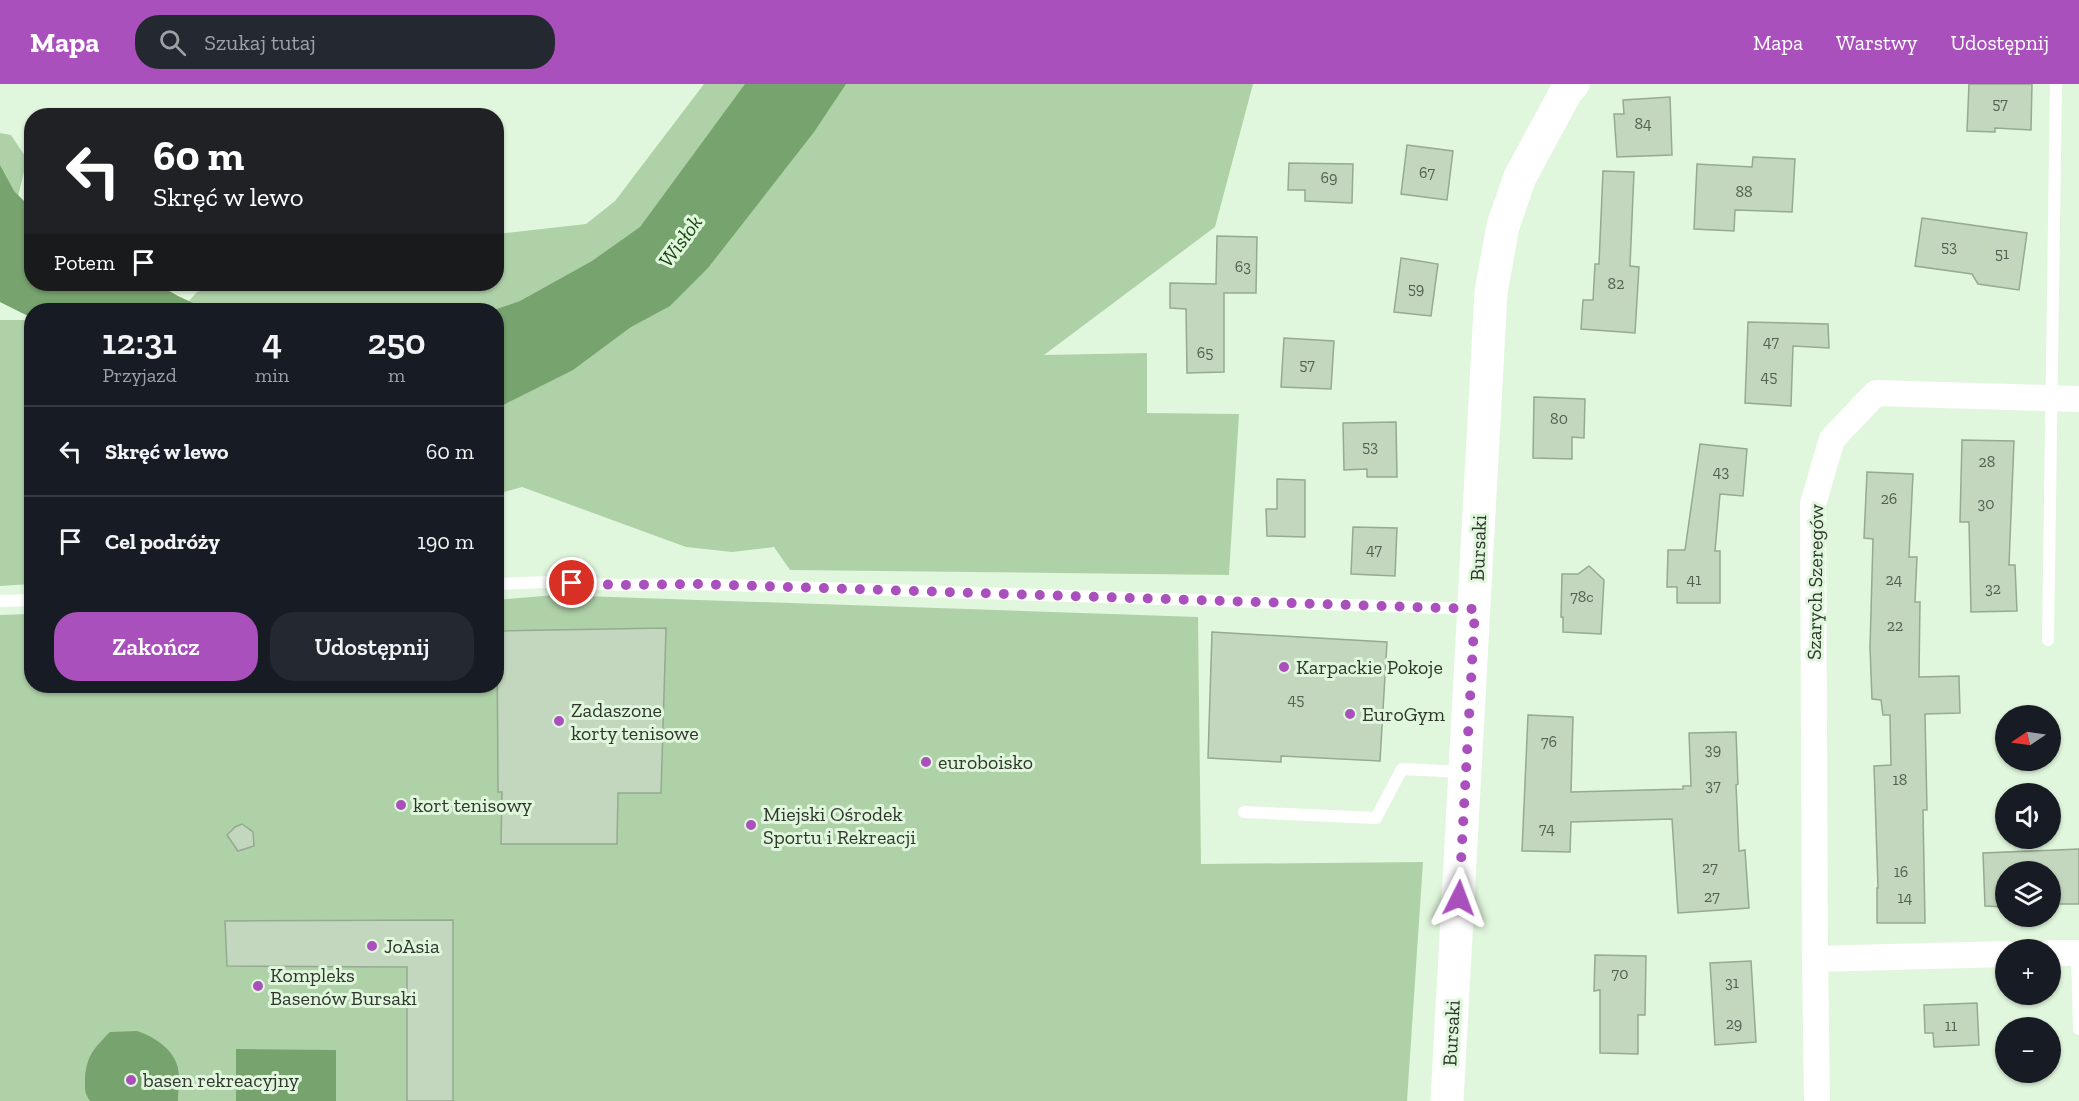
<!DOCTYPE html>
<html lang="pl">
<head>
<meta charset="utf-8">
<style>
	:root { --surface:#171b24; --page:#242831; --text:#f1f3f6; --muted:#9ea1a6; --line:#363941; --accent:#a950bc }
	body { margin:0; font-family:"Zilla Slab",serif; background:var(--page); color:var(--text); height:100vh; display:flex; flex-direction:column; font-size:22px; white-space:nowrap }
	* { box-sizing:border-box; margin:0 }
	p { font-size:20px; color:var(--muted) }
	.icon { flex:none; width:33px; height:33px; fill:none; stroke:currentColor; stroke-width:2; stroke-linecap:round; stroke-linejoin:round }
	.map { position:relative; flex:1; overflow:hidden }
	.panel { position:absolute; left:24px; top:219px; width:480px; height:390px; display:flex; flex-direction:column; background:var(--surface); border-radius:24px; box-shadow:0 2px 4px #0004 }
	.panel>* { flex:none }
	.banner { position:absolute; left:24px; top:24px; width:480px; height:183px; border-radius:24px; box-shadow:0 2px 4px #0004; background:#202124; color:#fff; overflow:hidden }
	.needle { width:39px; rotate:257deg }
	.tools { position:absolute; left:1995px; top:621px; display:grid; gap:12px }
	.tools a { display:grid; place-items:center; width:66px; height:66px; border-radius:50%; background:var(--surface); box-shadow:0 2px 4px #0004; font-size:30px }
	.pin { position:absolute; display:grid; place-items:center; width:51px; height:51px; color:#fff; margin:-26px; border:3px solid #fff; border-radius:50%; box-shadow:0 2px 6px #0007 }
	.me { position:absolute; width:66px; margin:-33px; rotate:3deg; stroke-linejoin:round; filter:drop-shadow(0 0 4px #0008) }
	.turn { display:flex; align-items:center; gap:21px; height:126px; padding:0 30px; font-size:27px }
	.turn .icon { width:78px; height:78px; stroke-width:2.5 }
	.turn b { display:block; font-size:42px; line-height:51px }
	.then { display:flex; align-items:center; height:57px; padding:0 30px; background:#0003; gap:12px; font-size:22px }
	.eta { display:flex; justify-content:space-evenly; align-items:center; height:102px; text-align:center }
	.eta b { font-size:36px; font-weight:600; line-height:42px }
	.cta { display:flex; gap:12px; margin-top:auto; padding:12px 30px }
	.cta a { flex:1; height:69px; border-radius:24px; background:var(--accent); color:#fff; font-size:24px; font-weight:600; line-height:69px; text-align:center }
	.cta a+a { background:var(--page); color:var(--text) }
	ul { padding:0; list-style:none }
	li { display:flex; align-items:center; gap:18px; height:90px; padding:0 30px; border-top:2px solid var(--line) }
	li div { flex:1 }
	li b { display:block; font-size:22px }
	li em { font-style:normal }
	header { display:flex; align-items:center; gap:36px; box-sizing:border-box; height:84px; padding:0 30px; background:var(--accent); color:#fff }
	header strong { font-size:28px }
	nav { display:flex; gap:33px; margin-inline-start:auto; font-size:21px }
	.search { width:420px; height:54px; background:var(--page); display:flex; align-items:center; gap:15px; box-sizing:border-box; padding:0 21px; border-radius:24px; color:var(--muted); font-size:22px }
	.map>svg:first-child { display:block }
	.green { fill:#afd1a8 }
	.water { fill:#77a36e }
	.building { fill:#c2d7be; stroke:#96a991; stroke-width:1.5 }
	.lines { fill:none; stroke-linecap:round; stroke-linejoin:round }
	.lane { stroke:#fff; stroke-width:12 }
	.street { stroke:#fff; stroke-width:26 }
	.secondary { stroke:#fff; stroke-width:33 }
	.route { stroke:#a950bc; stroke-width:10; stroke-dasharray:0 18 }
	.poi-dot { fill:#a950bc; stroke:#e1f7dd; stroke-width:2 }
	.labels { text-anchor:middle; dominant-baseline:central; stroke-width:6; stroke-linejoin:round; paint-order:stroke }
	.number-label { font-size:16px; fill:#545f51 }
	.street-label { font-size:20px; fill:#2f372d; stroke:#e1f7dd }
	.poi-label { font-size:20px; fill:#2f372d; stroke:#e1f7dd; text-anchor:start }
	.water-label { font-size:21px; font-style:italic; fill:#17430e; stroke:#e1f7dd }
</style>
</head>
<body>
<header>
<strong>Mapa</strong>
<div class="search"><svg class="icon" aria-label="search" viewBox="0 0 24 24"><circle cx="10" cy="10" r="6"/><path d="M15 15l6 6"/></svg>Szukaj tutaj</div>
<nav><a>Mapa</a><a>Warstwy</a><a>Udostępnij</a></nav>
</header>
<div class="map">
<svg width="2079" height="1017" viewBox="0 0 2079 1017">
	<rect width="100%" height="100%" fill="#e1f7dd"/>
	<path class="green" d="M 704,0 L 1253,0 L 1215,143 L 1044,271 L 1147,269 L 1147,329 L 1239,330 L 1229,491 L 790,486 L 774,463 L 732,468 L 686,463 L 522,403 L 497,410 L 496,226 L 181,226 L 197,208 L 228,200 L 496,200 L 497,150 L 586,140 L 615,117 Z
		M 0,49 L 11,51 L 27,75 L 16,121 L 0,130 Z
		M 0,236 L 31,236 L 31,500 L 0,502 Z
		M 554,511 L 1198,533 L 1201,780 L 1423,778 L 1407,1017 L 0,1017 L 0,531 L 31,530 L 32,602 L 496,602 L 497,516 Z"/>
	<path class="water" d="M 745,0 L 846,0 L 814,48 L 708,184 L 670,222 L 631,243 L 573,286 L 497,324 L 496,226 L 494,226 L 520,217 L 592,177 L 640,143 Z
		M 0,81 L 14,107 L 31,124 L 32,200 L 157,200 L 178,212 L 208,226 L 32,226 L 31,236 L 28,232 L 0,218 Z
		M 137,947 C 153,952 174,965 178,984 C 180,994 178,1006 178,1017 L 90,1017 C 85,1010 85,1007 85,999 C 85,974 93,965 110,948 Z
		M 236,965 L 336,966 L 336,1017 L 236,1017 Z"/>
	<path class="building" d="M 1969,0 L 2032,0 L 2031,46 L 1995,44 L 1995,48 L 1967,47 Z
		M 1670,13 L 1672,71 L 1617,73 L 1614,30 L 1624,30 L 1623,16 Z
		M 1407,61 L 1453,67 L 1447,116 L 1401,110 Z
		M 1753,73 L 1795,75 L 1792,128 L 1735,126 L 1734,147 L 1694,145 L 1697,80 L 1752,83 Z
		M 1289,79 L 1353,80 L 1352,119 L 1305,117 L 1305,106 L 1288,106 Z
		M 1603,87 L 1634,88 L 1630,182 L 1639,183 L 1635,249 L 1581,245 L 1583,216 L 1593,216 L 1595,180 L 1599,180 Z
		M 1922,134 L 2027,149 L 2019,206 L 1978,200 L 1972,190 L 1915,182 Z
		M 1217,152 L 1257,153 L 1256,209 L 1224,209 L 1224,288 L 1187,289 L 1186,225 L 1170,224 L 1170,199 L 1216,200 Z
		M 1401,174 L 1438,180 L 1431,232 L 1394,228 Z
		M 1748,238 L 1828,240 L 1829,264 L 1793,262 L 1791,322 L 1745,319 Z
		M 1284,254 L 1334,257 L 1331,305 L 1281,303 Z
		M 1534,313 L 1585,315 L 1584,354 L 1572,353 L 1572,375 L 1533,374 Z
		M 1396,338 L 1397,393 L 1367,393 L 1367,385 L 1344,386 L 1343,339 Z
		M 1962,356 L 2014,357 L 2009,481 L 2015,481 L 2017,527 L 1971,528 L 1969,438 L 1960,438 Z
		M 1700,360 L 1747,365 L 1743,412 L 1720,410 L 1715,467 L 1720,467 L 1720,519 L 1677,519 L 1677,503 L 1667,503 L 1668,466 L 1685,466 Z
		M 1867,388 L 1913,390 L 1909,473 L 1917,473 L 1915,518 L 1920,518 L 1919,593 L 1959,592 L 1960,629 L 1925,630 L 1927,726 L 1923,726 L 1925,839 L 1877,839 L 1877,804 L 1878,804 L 1874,682 L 1891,681 L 1890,631 L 1883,631 L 1881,616 L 1872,615 L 1870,564 L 1873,455 L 1864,454 Z
		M 1277,395 L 1305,396 L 1305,453 L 1267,452 L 1266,425 L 1277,425 Z
		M 1353,443 L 1397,444 L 1395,492 L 1351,490 Z
		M 1589,482 L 1604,496 L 1601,550 L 1563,548 L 1563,533 L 1561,533 L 1562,490 L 1578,490 Z
		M 666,544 L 661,709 L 618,709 L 617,760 L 501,760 L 502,708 L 498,708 L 497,547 Z
		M 1212,548 L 1387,558 L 1380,677 L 1281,672 L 1281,678 L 1208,674 Z
		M 1528,631 L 1573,633 L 1571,708 L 1683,705 L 1683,702 L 1691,702 L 1689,649 L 1736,648 L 1738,700 L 1736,701 L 1739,767 L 1745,766 L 1749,824 L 1678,829 L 1672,735 L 1571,738 L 1570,768 L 1522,767 Z
		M 242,740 L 253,748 L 254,762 L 238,767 L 227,751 L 235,743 Z
		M 2079,765 L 2079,820 L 2058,820 L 2058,822 L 2050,822 L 2050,788 L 2006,788 L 2006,823 L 1985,822 L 1983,769 Z
		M 453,836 L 453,1017 L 407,1017 L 407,883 L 227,882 L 225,837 Z
		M 1595,871 L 1646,872 L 1645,931 L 1638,931 L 1638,970 L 1600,969 L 1600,906 L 1594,907 Z
		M 1751,877 L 1756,958 L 1715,961 L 1710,879 Z
		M 1977,919 L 1979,961 L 1934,963 L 1933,949 L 1925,949 L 1924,921 Z"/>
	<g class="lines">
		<path class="lane" d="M 496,500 L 550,498 L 617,501 L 696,500 L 1474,525
			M 0,517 L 32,516
			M 2048,556 L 2056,0
			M 1244,728 L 1376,734 L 1402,685 L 1465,688
			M 2077,869 L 2079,945"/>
		<path class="street" d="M 2050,869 L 2079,869
			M 1815,875 L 2006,870
			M 1817,1017 L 1815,875 L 1813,420 L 1832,355 L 1876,309 L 2079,315"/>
		<path class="secondary" d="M 1447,1017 L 1491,208 L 1503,142 L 1520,93 L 1566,8 L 1573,0"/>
	</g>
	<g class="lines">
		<path class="route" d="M 572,499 L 617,501 L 696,500 L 1475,525 L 1459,814"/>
	</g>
	<g class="poi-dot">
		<circle cx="1284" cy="583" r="6"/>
		<circle cx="1350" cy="630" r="6"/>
		<circle cx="559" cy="637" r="6"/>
		<circle cx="926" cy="678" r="6"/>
		<circle cx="401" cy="721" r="6"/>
		<circle cx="751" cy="741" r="6"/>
		<circle cx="372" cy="862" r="6"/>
		<circle cx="258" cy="902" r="6"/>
		<circle cx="131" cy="996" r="6"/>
	</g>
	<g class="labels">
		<g class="number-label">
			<text x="2000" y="19">57</text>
			<text x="1643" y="39">84</text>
			<text x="1427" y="88">67</text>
			<text x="1329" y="93">69</text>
			<text x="1744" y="107">88</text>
			<text x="1949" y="162">53</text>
			<text x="2002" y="169">51</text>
			<text x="1243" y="182">63</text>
			<text x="1616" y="199">82</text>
			<text x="1416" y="204">59</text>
			<text x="1771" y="257">47</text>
			<text x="1205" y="268">65</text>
			<text x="1307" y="280">57</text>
			<text x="1769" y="292">45</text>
			<text x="1559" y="334">80</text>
			<text x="1370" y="362">53</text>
			<text x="1987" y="377">28</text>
			<text x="1721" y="387">43</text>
			<text x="1889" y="414">26</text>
			<text x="1986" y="419">30</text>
			<text x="1374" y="465">47</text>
			<text x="1694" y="495">41</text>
			<text x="1894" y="495">24</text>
			<text x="1993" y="504">32</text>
			<text x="1582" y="512">78c</text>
			<text x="1895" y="541">22</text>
			<text x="1296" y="615">45</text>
			<text x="1549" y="657">76</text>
			<text x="1713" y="665">39</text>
			<text x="1900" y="695">18</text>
			<text x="1713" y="701">37</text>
			<text x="1547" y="744">74</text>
			<text x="1710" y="783">27</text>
			<text x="1901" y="787">16</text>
			<text x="1712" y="812">27</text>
			<text x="1905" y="813">14</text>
			<text x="1620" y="889">70</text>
			<text x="1732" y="898">31</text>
			<text x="1734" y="939">29</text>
			<text x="1951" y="941">11</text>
		</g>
		<g class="street-label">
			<text transform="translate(1478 464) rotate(-88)">Bursaki</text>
			<text transform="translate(1815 498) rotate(-89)">Szarych Szeregów</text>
			<text transform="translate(1451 949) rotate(-87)">Bursaki</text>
		</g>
		<g class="poi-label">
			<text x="1296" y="583">Karpackie Pokoje</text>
			<text x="571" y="626">Zadaszone<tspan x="571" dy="23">korty tenisowe</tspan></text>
			<text x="1362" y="630">EuroGym</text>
			<text x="938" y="678">euroboisko</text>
			<text x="413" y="721">kort tenisowy</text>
			<text x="763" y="730">Miejski Ośrodek<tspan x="763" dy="23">Sportu i Rekreacji</tspan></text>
			<text x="384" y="862">JoAsia</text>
			<text x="270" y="891">Kompleks<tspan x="270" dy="23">Basenów Bursaki</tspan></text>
			<text x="143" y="996">basen rekreacyjny</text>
		</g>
		<g class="water-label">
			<text transform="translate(680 157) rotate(-54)">Wisłok</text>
		</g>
	</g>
</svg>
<div class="tools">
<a><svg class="needle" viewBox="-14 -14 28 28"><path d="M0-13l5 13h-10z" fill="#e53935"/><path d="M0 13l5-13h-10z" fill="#9ea1a6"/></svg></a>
<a><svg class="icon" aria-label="sound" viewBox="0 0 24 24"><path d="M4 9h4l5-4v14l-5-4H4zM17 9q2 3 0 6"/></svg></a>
<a><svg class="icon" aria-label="layers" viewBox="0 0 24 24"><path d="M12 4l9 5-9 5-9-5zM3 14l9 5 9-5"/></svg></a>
<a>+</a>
<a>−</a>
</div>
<div class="pin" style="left:572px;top:499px;background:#d93025"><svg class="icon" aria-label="arrive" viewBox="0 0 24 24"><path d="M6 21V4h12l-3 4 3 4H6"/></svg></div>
<svg class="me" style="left:1459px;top:814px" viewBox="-20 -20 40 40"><path d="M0-17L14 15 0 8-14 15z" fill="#a950bc" stroke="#fff" stroke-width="4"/></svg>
<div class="banner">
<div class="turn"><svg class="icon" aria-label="left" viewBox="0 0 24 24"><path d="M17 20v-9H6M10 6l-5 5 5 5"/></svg><div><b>60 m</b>Skręć w lewo</div></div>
<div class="then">Potem<svg class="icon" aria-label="arrive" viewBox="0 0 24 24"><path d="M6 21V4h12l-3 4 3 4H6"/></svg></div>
</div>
<section class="panel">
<div class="eta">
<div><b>12:31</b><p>Przyjazd</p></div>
<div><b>4</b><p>min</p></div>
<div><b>250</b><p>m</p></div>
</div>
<ul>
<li><svg class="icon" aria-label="left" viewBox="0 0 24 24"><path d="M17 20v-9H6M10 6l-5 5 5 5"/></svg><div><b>Skręć w lewo</b></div><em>60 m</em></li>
<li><svg class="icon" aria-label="arrive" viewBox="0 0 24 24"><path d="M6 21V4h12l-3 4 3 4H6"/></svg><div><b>Cel podróży</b></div><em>190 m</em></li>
</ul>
<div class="cta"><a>Zakończ</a><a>Udostępnij</a></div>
</section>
</div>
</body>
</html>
